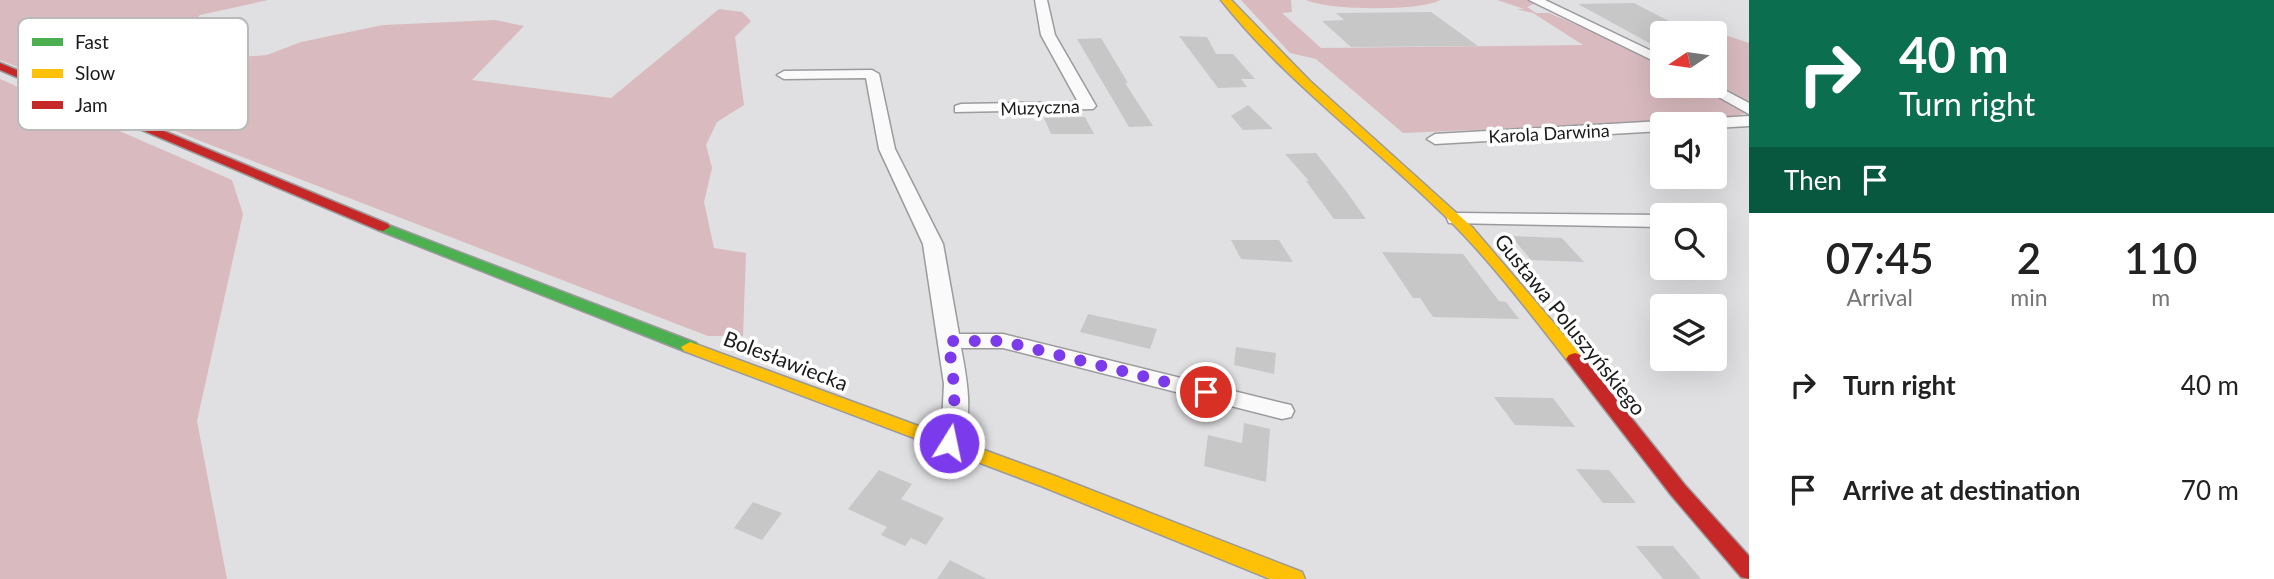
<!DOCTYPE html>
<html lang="en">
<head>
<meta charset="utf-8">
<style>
	:root { --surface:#fff; --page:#f2f2f2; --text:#222; --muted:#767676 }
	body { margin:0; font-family:Lato,sans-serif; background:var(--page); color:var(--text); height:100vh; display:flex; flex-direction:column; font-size:26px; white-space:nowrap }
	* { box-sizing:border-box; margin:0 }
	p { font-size:23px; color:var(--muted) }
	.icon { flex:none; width:38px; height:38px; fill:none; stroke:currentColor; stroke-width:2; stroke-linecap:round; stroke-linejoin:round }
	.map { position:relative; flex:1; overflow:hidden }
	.sheet { display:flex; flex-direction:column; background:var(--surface); width:525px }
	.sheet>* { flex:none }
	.guide { background:#0b6e4f; color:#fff; overflow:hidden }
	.needle { width:46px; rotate:257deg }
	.buttons { position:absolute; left:1650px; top:21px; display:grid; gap:14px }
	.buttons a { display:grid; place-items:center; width:77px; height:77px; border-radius:7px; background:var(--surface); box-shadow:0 7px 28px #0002; font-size:35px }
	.pin { position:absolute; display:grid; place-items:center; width:60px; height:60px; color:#fff; margin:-30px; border:4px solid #fff; border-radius:50%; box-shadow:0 2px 7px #0007 }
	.me { position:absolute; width:77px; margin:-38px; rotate:10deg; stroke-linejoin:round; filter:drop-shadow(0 0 5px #0008) }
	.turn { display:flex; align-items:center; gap:24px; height:147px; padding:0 35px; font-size:32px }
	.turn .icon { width:91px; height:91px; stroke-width:2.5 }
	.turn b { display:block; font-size:49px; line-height:60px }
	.then { display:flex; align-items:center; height:66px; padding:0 35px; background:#0003; gap:14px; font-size:26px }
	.eta { display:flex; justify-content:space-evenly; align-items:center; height:119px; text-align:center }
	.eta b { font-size:42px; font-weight:600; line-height:49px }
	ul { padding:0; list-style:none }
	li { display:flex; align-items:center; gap:21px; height:105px; padding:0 35px }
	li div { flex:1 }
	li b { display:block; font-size:26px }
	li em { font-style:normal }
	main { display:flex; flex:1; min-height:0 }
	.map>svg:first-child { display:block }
	.green { fill:#d9bbbf }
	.building { fill:#c8c7c8 }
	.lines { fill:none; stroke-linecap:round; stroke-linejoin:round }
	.street-casing { stroke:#9b9a9c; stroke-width:3 }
	.fast-casing { stroke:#9b9a9c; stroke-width:3 }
	.slow-casing { stroke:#9b9a9c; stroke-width:3 }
	.jam-casing { stroke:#9b9a9c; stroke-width:3 }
	.street { fill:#fafafa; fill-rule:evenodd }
	.fast { fill:#4caf50; fill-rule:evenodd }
	.slow { fill:#ffc107; fill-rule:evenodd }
	.jam { fill:#c62828; fill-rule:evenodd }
	.route { stroke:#7c3aed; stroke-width:12; stroke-dasharray:0 21.6 }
	.labels { text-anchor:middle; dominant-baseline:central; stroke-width:7; stroke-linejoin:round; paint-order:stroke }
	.far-street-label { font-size:18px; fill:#1b1a1c; stroke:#fff }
	.street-label { font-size:21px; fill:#1b1a1c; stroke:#fff }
	.key { fill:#fff; stroke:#bbbabb; stroke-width:2 }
	.key-label { font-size:19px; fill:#1b1a1c }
</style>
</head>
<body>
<main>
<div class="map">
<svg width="1749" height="579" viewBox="0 0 1749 579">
	<rect width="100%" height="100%" fill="#e0dfe1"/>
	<path class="green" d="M 0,0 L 268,0 L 200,15 L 150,64 L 267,55 L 301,42 L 383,25 L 495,20 L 524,26 L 472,80 L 611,98 L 719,9 L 742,12 L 751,21 L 735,37 L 744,105 L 717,122 L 706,145 L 712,168 L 704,202 L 714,248 L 746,253 L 743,336 L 708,336 L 203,142 L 0,60 Z
		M 1241,0 L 1291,0 L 1292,12 L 1282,13 L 1321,48 L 1583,45 L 1533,13 L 1516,9 L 1524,9 L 1497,0 L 1530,0 L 1534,4 L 1527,7 L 1536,13 L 1549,13 L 1642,53 L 1662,64 L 1662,86 L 1699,86 L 1746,113 L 1725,119 L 1403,133 L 1316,59 L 1290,53 Z
		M 1306,0 L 1440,0 C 1422,11 1330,11 1306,0 Z
		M 1715,36 L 1728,36 L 1749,43 L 1749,104 L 1715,86 Z
		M 0,79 L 232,180 L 243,214 L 197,421 L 227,579 L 0,579 Z"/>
	<path class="building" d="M 1634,3 L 1690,32 L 1662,32 L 1662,44 L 1651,44 L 1578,4 Z
		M 1431,12 L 1478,46 L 1351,47 L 1322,21 L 1344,20 L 1336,13 Z
		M 243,17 L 210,51 L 185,53 L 218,18 Z
		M 1179,36 L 1207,37 L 1216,54 L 1233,54 L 1255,79 L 1241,79 L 1247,87 L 1218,88 Z
		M 1101,38 L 1128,83 L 1125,83 L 1153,126 L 1129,127 L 1077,39 Z
		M 1248,105 L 1273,129 L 1243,130 L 1231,116 Z
		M 1085,117 L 1094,134 L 1051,134 L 1044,118 Z
		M 1316,153 L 1346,191 L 1366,219 L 1334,219 L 1306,181 L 1309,181 L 1285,154 Z
		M 1511,236 L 1562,238 L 1584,262 L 1531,260 Z
		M 1231,240 L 1279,240 L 1293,262 L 1241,259 Z
		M 1382,252 L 1463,254 L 1499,301 L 1506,302 L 1519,319 L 1433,317 L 1420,298 L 1413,298 Z
		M 1088,314 L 1157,329 L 1150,349 L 1080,332 Z
		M 1236,347 L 1276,353 L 1274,374 L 1234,365 Z
		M 1494,397 L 1553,398 L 1575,427 L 1515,425 Z
		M 1244,423 L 1270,429 L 1266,482 L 1204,466 L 1208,435 L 1242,443 Z
		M 1576,469 L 1609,470 L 1636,503 L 1603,503 Z
		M 879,470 L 912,484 L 901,499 L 944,518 L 926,545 L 911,538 L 905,546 L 881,535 L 887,527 L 848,509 Z
		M 753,502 L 782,513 L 762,540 L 734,528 Z
		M 1636,546 L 1673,546 L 1701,579 L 1663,579 Z
		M 950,560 L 987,579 L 937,579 Z"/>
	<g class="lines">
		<defs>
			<path id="street" d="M 1035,0 L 1047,0 L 1055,35 L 1096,106 L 1093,109 L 955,112 L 955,106 L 961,104 L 1078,102 L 1041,35 Z
				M 1529,0 L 1545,0 L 1662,56 L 1662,65 Z
				M 872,70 L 879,74 L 895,149 L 943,244 L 959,334 L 1003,334 L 1282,403 L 1291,405 L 1294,411 L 1291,417 L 1282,419 L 1003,348 L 961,348 C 967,379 975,420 958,449 L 949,452 L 940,449 L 936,443 L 942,422 L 944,384 L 923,244 L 879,149 L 866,78 L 784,79 L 777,75 L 784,71 Z
				M 1715,85 L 1749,103 L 1749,114 L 1699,86 Z
				M 1749,116 L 1749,126 L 1715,128 L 1715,124 L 1694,124 L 1702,119 Z
				M 1662,121 L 1669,124 L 1662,124 L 1662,131 L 1435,144 L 1427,139 L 1435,134 Z
				M 1456,213 L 1662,215 L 1662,227 L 1449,223 L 1447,219 L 1449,215 Z"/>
			<path id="fast" d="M 383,223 L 696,343 L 699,347 L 690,352 L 684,351 L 378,230 L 376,227 L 378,224 Z"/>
			<path id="slow" d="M 1221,0 L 1231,0 L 1310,81 L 1472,227 L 1581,355 L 1584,359 L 1581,363 L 1569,363 C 1529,312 1491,261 1445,216 C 1371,143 1285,81 1221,0 Z
				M 690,342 L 1055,476 L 1302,572 L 1305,579 L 1270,579 L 1041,486 L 684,351 L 681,347 Z"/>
			<path id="jam" d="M 0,63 L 388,224 L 390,227 L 383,231 L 378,230 L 0,70 Z
				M 1575,353 L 1581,355 L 1685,485 L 1749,556 L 1749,579 L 1741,577 L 1671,495 L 1569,363 L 1566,359 L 1569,355 Z"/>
		</defs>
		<use href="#street" class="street-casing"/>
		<use href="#fast" class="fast-casing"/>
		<use href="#slow" class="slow-casing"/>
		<use href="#jam" class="jam-casing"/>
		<use href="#street" class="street"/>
		<use href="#fast" class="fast"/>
		<use href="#slow" class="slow"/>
		<use href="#jam" class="jam"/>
	</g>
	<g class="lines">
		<path class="route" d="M 949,443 C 958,408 954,377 948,341 L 1003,341 L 1206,392"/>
	</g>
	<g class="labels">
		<g class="far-street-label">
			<text transform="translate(1040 107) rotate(-2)">Muzyczna</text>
			<text transform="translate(1549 133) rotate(-3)">Karola Darwina</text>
		</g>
		<g class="street-label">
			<text transform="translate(1571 324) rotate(51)">Gustawa Poluszyńskiego</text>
			<text transform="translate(786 360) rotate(21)">Bolesławiecka</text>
		</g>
	</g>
	<rect x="18" y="18" width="230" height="112" rx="10" class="key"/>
	<rect x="32" y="38" width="31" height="8" fill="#4caf50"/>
	<rect x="32" y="69" width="31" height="9" fill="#ffc107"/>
	<rect x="32" y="101" width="31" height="8" fill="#c62828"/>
	<g class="key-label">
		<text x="75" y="49">Fast</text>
		<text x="75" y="80">Slow</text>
		<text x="75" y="112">Jam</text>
	</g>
</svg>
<div class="buttons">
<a><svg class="needle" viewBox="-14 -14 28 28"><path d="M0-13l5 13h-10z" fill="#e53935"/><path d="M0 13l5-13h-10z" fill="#767676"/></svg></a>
<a><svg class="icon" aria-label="sound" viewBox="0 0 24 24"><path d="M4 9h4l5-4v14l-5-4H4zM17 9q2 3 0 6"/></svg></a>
<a><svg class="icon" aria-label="search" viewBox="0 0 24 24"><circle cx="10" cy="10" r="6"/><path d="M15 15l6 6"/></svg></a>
<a><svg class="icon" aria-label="layers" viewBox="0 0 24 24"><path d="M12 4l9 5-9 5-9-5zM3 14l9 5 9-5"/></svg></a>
</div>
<div class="pin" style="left:1206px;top:392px;background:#d93025"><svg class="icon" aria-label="arrive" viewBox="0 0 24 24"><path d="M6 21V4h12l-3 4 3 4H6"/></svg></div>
<svg class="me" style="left:949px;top:443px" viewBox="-20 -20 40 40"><circle r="17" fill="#7c3aed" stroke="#fff" stroke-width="3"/><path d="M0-11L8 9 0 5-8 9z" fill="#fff"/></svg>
</div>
<section class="sheet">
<div class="guide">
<div class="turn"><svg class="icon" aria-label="right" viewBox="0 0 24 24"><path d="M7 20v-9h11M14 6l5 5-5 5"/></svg><div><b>40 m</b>Turn right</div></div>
<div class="then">Then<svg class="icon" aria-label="arrive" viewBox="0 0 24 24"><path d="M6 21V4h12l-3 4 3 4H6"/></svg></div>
</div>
<div class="eta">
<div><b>07:45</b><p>Arrival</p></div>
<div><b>2</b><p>min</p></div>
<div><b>110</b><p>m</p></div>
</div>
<ul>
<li><svg class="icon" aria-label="right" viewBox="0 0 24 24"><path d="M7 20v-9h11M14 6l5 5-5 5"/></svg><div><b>Turn right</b></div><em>40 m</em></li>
<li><svg class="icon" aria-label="arrive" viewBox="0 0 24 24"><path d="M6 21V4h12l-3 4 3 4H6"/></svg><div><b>Arrive at destination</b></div><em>70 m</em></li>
</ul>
</section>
</main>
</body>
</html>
